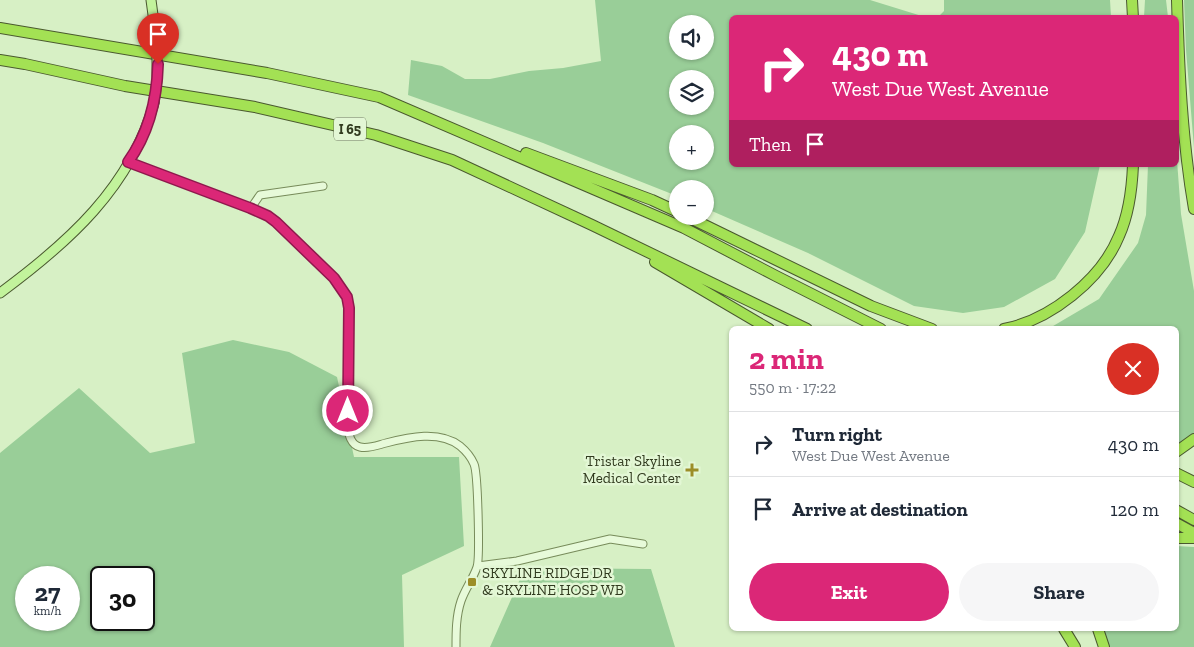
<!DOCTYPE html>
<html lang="en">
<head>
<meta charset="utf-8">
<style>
	:root { --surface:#fff; --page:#f6f6f7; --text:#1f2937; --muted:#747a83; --line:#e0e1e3; --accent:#db2777 }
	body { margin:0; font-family:"Zilla Slab",serif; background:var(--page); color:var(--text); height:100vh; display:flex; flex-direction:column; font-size:19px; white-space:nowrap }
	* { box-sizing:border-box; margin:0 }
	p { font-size:16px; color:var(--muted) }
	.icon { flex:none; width:28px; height:28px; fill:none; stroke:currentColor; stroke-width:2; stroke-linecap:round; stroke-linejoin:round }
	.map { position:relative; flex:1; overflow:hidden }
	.sheet { position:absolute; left:729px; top:326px; width:450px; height:305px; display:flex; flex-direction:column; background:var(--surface); border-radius:8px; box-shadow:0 1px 4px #0004 }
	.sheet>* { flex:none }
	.top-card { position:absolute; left:729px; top:15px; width:450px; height:152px; border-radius:8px; box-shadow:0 1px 4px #0004; background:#db2777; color:#fff; overflow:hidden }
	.controls { position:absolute; left:669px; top:15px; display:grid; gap:10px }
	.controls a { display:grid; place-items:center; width:45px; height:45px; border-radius:50%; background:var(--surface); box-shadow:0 1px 4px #0004; font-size:25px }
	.speed { position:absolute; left:15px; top:566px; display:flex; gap:10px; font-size:25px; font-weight:700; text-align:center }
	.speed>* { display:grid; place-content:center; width:65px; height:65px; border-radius:50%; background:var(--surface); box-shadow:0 1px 4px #0004; line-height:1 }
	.speed small { font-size:12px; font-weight:400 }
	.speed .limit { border:2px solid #111; border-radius:8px; background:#fff; color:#111 }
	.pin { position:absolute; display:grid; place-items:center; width:42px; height:42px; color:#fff; margin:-51px -21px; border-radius:50% 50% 50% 0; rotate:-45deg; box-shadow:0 0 5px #0007 }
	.pin .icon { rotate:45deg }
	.me { position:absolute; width:55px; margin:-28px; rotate:0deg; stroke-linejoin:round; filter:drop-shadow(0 0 4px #0008) }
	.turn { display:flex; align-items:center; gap:18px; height:105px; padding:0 20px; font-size:22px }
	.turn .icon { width:65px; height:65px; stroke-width:2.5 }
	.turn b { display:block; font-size:35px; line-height:42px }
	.then { display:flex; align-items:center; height:48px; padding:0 20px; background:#0003; gap:10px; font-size:19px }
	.round { display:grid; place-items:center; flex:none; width:52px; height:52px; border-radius:26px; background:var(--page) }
	.head { display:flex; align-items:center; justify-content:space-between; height:85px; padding:0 20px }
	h1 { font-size:30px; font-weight:800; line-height:38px; color:var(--accent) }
	.cta { display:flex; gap:10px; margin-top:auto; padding:10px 20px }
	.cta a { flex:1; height:58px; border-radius:30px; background:var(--accent); color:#fff; font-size:20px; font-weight:800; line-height:58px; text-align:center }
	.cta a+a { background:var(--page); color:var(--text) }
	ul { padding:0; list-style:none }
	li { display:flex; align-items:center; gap:15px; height:65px; padding:0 20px; border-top:1px solid var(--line) }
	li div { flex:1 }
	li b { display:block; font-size:19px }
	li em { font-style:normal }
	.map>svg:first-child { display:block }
	.green { fill:#99ce98; fill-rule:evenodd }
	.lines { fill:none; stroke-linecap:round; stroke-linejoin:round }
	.minor-casing { stroke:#778b5a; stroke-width:9 }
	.major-casing { stroke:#4a592f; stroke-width:11 }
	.highway-casing { stroke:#4a592f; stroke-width:12 }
	.minor { stroke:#e7fad9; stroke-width:7 }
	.major { stroke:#c2f39c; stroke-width:9 }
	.highway { stroke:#a3e154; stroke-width:10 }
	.major-bridge-casing { stroke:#4a592f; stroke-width:11; stroke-linecap:butt }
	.major-bridge { stroke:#c2f39c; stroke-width:9 }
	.route-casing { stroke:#8e194d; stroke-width:12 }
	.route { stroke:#db2777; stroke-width:9 }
	.poi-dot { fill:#9c8e28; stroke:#e3f7d5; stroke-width:2 }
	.labels { text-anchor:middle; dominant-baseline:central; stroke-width:5; stroke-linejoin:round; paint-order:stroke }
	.shield { fill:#e3f7d5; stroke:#667356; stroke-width:1 }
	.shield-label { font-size:14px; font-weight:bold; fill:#313b1f }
	.poi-label { font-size:15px; fill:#313b1f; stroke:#e3f7d5; text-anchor:end }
</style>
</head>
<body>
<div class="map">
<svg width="1194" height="647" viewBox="0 0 1194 647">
	<rect width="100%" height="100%" fill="#d7f0c5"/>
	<path class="green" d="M 595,0 L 870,0 L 925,17 L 731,18 L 731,165 L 1100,165 L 1085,232 L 1055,279 L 1004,307 L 963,313 L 914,306 L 808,253 L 705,208 L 705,189 L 678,189 L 677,196 L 543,143 L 408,95 L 411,60 L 442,66 L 465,79 L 490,79 L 529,71 L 563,68 L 601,61 ZM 678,24 L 705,24 L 705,51 L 678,51 ZM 678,79 L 705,79 L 705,106 L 678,106 ZM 678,134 L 705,134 L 705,161 L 678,161 Z
		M 944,0 L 1110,0 L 1111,17 L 938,17 L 944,11 Z
		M 1145,0 L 1166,0 L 1168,17 L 1144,17 Z
		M 1184,0 L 1194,0 L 1194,148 L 1186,50 Z
		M 1176,147 L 1181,214 L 1194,291 L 1194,435 L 1176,449 L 1176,329 L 1048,329 L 1099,299 L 1138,243 L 1146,215 L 1148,165 L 1176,165 Z
		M 233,340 L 289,352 L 337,377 L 354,457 L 459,457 L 464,546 L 402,575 L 404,647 L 0,647 L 0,453 L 79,388 L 150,453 L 195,443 L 182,353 ZM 26,578 L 69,578 L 69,620 L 26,620 ZM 101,578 L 144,578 L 144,620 L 101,620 Z
		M 1176,546 L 1194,547 L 1194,647 L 1108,647 L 1103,629 L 1176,629 Z
		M 525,568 L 651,569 L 675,647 L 490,647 Z"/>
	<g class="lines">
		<defs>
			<path id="minor" d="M 128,162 L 251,208 L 268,216 L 276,222 L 334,279 L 347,297 L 349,308 L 348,426 C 348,434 351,445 360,447 C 369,449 378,445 386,443 C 409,437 440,430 460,446 C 466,451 471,457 474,464 C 478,473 480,558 477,567 C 473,579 465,589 461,601 C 456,616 456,632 456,647
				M 251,208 L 260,195 L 323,186
				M 478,566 L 517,561 L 610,539 L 643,544"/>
			<path id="major" d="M 151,0 L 157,45
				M 0,293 C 68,243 131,187 154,103"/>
			<path id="highway" d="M 1132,0 L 1133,18
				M 1177,0 C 1179,70 1182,140 1194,209
				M 0,28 L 267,73 L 379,97 L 684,228 L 776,276 L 881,329
				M 0,60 L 25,64 L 125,86 L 255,107 L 376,135 L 452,160 L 592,225 L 807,329
				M 526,153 L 652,200 L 678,212
				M 686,216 L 871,306 L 932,329
				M 655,262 L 769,329
				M 1004,329 C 1050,320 1101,280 1119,236 C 1129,214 1132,189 1133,165
				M 1176,452 L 1194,439
				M 1176,473 L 1194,482
				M 1176,510 L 1194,520
				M 1176,523 L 1194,533
				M 1176,538 L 1194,538
				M 1064,629 L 1075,647
				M 1098,629 L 1104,647"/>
		</defs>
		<use href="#minor" class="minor-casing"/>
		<use href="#major" class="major-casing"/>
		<use href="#highway" class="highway-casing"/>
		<use href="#minor" class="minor"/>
		<use href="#major" class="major"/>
		<use href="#highway" class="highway"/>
		<defs>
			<path id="major-bridge" d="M 154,103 L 157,81 L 157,45"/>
		</defs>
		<use href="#major-bridge" class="major-bridge-casing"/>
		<use href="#major-bridge" class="major-bridge"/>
	</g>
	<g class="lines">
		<defs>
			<path id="route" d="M 158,64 C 157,99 149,133 128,162 L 250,208 L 268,216 L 276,222 L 334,278 L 347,297 L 349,308 L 348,411"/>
		</defs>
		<use href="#route" class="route-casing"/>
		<use href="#route" class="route"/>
	</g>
	<g class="poi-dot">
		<path d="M689.5 462.5h5v5h5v5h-5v5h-5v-5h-5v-5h5z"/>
		<rect x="467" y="577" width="10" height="10" rx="2.5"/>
	</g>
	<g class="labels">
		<rect class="shield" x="334" y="117.5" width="32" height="23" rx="4"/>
		<g class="shield-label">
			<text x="350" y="129">I 65</text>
		</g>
		<g class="poi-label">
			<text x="681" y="461">Tristar Skyline<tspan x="681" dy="17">Medical Center</tspan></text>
			<text x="482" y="573" text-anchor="start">SKYLINE RIDGE DR<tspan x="482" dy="17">&amp; SKYLINE HOSP WB</tspan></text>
		</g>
	</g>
</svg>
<div class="controls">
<a><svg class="icon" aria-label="sound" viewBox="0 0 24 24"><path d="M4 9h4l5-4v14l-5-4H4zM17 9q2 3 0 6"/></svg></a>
<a><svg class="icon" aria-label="layers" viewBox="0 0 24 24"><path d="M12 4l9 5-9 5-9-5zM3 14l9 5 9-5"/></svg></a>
<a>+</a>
<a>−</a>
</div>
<div class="speed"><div>27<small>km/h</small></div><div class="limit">30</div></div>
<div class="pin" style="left:158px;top:64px;background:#d93025"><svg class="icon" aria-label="arrive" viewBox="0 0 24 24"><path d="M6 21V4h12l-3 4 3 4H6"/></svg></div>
<svg class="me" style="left:348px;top:411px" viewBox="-20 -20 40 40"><circle r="17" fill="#db2777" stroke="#fff" stroke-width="3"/><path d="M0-11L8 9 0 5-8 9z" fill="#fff"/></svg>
<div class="top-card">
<div class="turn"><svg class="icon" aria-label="right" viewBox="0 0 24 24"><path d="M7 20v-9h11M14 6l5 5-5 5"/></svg><div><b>430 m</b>West Due West Avenue</div></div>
<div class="then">Then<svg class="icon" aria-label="arrive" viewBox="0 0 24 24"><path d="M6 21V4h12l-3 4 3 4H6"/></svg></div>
</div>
<section class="sheet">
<div class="head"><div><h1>2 min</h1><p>550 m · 17:22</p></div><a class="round" style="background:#d93025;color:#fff"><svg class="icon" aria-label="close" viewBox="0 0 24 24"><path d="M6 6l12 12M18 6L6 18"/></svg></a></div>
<ul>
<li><svg class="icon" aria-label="right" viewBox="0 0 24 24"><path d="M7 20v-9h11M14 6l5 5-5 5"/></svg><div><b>Turn right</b><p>West Due West Avenue</p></div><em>430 m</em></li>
<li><svg class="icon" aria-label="arrive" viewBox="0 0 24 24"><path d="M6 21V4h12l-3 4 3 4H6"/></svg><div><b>Arrive at destination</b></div><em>120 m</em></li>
</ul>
<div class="cta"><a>Exit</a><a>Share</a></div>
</section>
</div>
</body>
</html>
